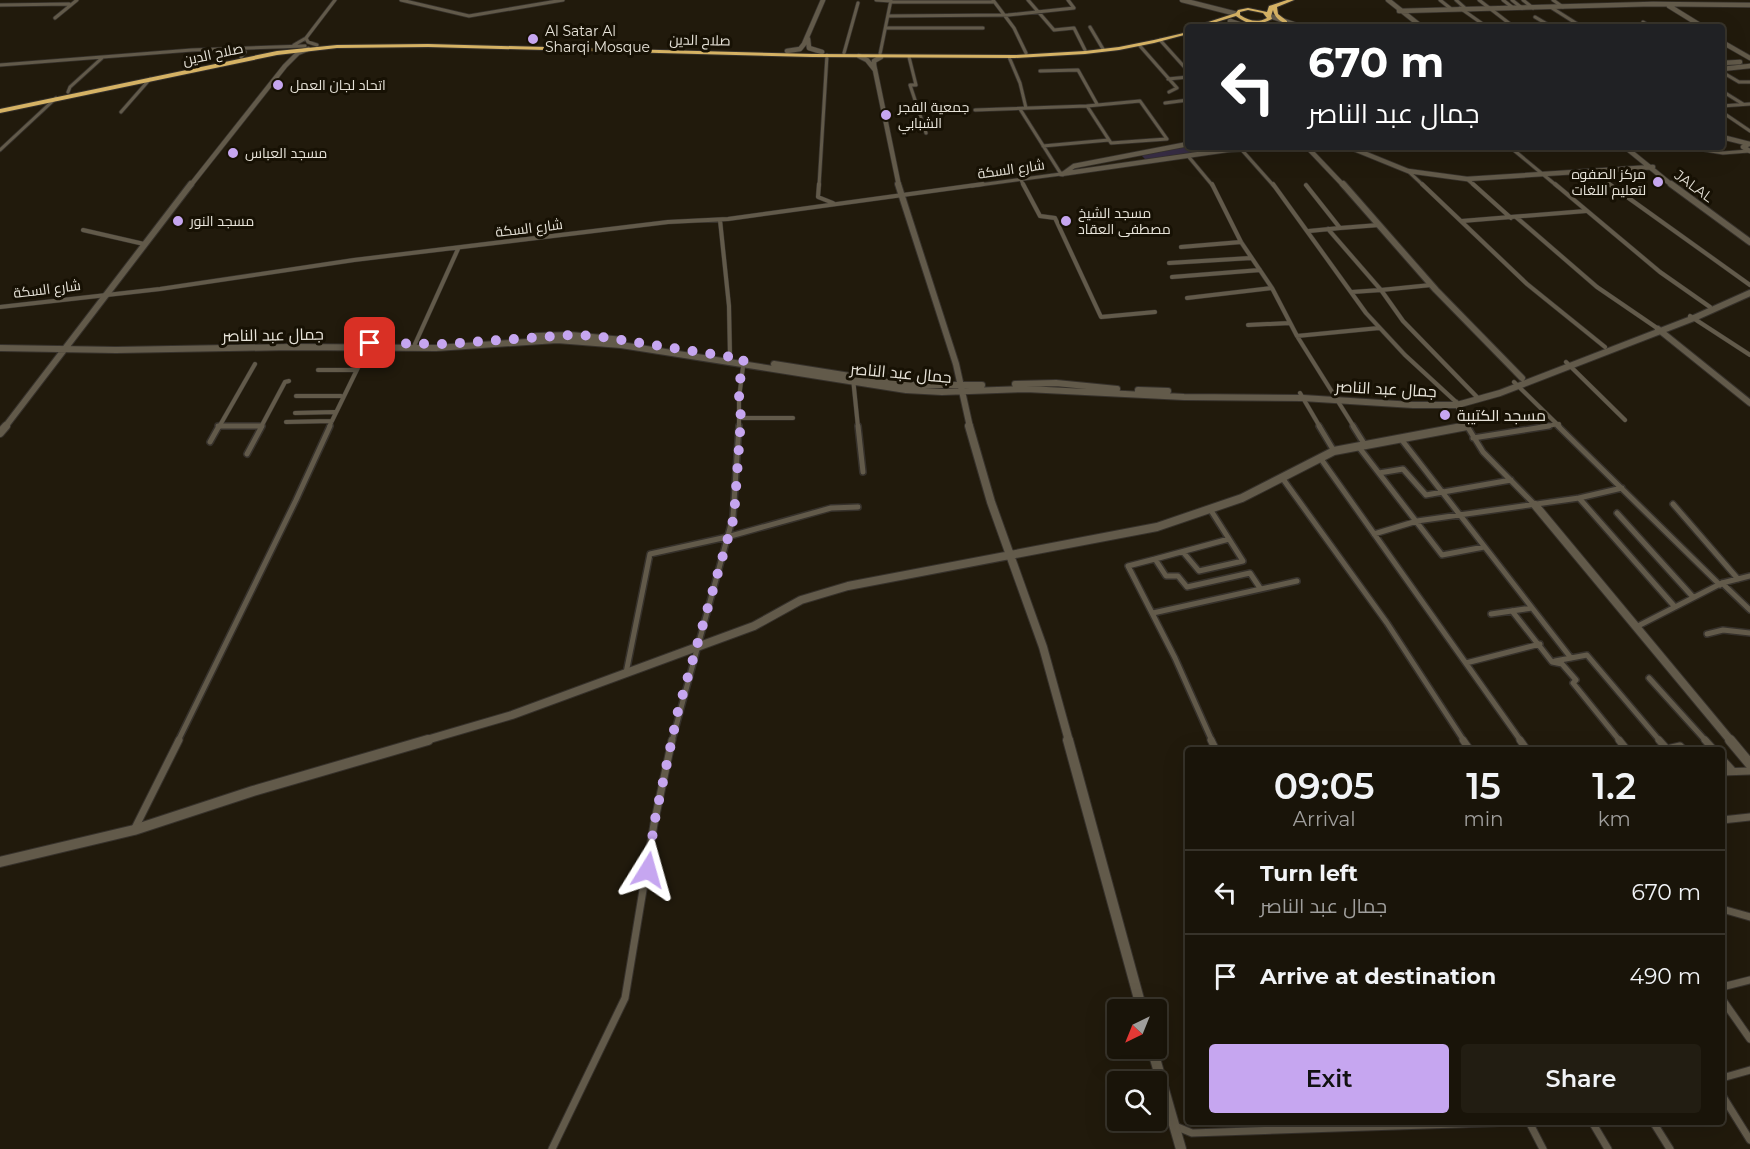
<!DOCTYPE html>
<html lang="en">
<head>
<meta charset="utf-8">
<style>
	:root { --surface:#191409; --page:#221d12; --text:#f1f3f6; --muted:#9f9e9c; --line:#37332a; --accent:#c6a6f0 }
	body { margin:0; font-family:Montserrat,Cairo,sans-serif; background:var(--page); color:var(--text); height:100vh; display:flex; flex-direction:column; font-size:22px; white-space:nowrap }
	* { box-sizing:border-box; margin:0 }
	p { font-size:20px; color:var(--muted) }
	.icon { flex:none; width:33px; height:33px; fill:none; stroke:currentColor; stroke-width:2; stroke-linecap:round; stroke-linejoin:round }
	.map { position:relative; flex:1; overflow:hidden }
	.panel { position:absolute; left:1185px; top:747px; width:540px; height:378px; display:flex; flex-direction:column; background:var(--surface); border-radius:6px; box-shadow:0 6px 24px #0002,0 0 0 2px var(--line) }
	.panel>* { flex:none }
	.hud { position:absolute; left:1185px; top:24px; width:540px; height:126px; border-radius:6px; box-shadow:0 6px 24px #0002,0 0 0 2px var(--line); background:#202124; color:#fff; overflow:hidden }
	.needle { width:39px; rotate:223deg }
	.fabs { position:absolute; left:1107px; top:999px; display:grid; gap:12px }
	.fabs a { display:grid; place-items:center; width:60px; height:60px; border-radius:6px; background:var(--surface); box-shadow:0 6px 24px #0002,0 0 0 2px var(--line); font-size:30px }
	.pin { position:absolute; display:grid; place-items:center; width:51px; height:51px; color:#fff; margin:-26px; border-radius:12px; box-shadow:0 3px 9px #0006 }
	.me { position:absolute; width:66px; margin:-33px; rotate:8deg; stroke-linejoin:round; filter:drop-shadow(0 0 4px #0008) }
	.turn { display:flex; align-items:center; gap:21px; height:126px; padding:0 24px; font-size:27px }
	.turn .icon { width:78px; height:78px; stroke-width:2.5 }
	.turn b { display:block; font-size:42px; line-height:51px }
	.eta { display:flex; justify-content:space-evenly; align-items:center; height:102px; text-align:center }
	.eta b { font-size:36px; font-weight:600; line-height:42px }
	.action { display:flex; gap:12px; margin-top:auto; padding:12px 24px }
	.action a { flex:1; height:69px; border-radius:6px; background:var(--accent); color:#111; font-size:24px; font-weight:600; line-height:69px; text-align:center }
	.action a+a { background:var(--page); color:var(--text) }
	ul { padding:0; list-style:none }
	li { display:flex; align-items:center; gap:18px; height:84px; padding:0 24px; border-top:2px solid var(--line) }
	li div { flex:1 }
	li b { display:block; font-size:22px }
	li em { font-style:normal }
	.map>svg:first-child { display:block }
	.green { fill:#352b42 }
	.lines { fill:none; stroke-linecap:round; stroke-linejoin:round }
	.street-far3-casing { stroke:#36312b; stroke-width:4.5 }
	.street-far2-casing { stroke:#36312b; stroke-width:5 }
	.street-far1-casing { stroke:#36312b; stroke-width:8 }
	.street-casing { stroke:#36312b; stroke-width:9 }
	.secondary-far3-casing { stroke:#36312b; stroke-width:6 }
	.secondary-far2-casing { stroke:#36312b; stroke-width:8 }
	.secondary-far1-casing { stroke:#36312b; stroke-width:10 }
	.secondary-casing { stroke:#36312b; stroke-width:12 }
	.highway-casing { stroke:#36312b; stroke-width:2 }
	.street-far3 { stroke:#625a4a; stroke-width:3 }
	.street-far2 { stroke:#625a4a; stroke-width:4 }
	.street-far1 { stroke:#625a4a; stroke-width:5 }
	.street { stroke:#625a4a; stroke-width:7 }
	.secondary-far3 { stroke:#625a4a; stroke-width:4.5 }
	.secondary-far2 { stroke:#625a4a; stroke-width:6 }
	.secondary-far1 { stroke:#625a4a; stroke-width:8 }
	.secondary { stroke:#625a4a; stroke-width:10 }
	.highway { fill:#d5b264; fill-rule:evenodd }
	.route { stroke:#c6a6f0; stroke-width:10; stroke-dasharray:0 18 }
	.poi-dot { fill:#c6a6f0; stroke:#171104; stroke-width:2 }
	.labels { text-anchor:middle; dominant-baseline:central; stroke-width:6; stroke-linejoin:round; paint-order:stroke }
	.far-poi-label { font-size:14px; fill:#e7e3d9; stroke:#171104; text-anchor:start }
	.far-street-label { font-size:14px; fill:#e7e3d9; stroke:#171104 }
	.street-label { font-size:16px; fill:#e7e3d9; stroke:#171104 }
	.poi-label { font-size:16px; fill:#e7e3d9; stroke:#171104; text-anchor:start }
</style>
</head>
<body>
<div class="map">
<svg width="1750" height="1149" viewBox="0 0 1750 1149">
	<rect width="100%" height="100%" fill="#211a0c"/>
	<path class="green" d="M 1188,145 L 1188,147 L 1224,148 L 1147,161 L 1141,155 Z"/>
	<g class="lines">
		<defs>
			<path id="street-far3" d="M 401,0 L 469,16 L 563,0
				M 876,0 L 891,1
				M 993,0 L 1014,28 L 1026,53
				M 1028,0 L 1054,30 L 1074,28 L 1085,50
				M 1440,0 L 1450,8
				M 1456,0 L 1465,8
				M 1479,0 L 1514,27
				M 1503,0 L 1512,7
				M 1512,0 L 1522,8
				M 1523,0 L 1533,8
				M 1553,0 L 1563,7
				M 891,2 L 994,2
				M 0,5 L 69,4
				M 1460,8 L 1487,27
				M 1552,8 L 1582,27
				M 888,16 L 1008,15 L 1074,8 L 1068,0
				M 1535,17 L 1552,27
				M 55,18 L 77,0
				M 1643,22 L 1651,27
				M 1090,27 L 1103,49
				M 886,28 L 983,28
				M 306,38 L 308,42 L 317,45
				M 1160,40 L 1188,71
				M 294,45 L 306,38 L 335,0
				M 1140,46 L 1177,88 L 1169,92
				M 238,49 L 245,52 L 241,57
				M 844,53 L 858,3
				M 880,54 L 891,0
				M 909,57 L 916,85 L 910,85 L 926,133
				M 1009,57 L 1020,83 L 1026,108
				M 0,65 L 192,50 L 305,46
				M 1040,71 L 1078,70 L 1097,104
				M 1722,72 L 1739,82 L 1750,82
				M 1168,79 L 1188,77
				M 1722,91 L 1743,104
				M 68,92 L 70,87 L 102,58
				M 1140,101 L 1167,139 L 1111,143 L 1087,106 Z
				M 1165,103 L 1188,100
				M 1722,106 L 1750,104
				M 975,110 L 1087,106
				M 121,112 L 150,79
				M 1722,112 L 1750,131
				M 1043,146 L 1109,140
				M 1510,147 L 1557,186
				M 1693,148 L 1723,153 L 1749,151
				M 1241,149 L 1274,186
				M 0,150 L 56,98
				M 1188,156 L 1213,186
				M 1408,171 L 1424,186
				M 1592,172 L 1612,186
				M 1467,179 L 1475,186
				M 1021,180 L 1024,186
				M 819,186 L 827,55
				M 972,186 L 1061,174 L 1020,109"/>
			<path id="street-far2" d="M 819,184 L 818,197 L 833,203
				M 1023,184 L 1040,216 L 1055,218 L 1101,317 L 1155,312
				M 1212,184 L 1241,242 L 1272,288 L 1297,336 L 1354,427
				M 1273,184 L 1366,313 L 1405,355 L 1455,401
				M 1422,184 L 1527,284 L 1605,347
				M 1473,184 L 1511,218
				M 1555,184 L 1660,272 L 1710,307
				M 1609,184 L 1750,285
				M 1306,185 L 1340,228 L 1379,225
				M 1516,217 L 1597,287 L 1657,328
				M 720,220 L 729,306 L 730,357
				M 1462,221 L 1586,211
				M 1328,229 L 1381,290 L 1352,292
				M 83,230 L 144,244
				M 1309,231 L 1340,228
				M 1181,247 L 1241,242
				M 1169,263 L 1251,258
				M 1172,277 L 1260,270
				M 1431,285 L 1381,290 L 1403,321 L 1477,397
				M 1187,298 L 1272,288
				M 0,307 L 160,289 L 354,260 L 668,222 L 728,219 L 983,184
				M 1690,316 L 1750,355
				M 1248,325 L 1290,323
				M 1297,336 L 1379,328
				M 415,344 L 458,249
				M 1566,362 L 1625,420
				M 318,370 L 355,370
				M 853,378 L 858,427
				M 1514,382 L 1560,427
				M 1300,393 L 1320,427
				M 296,396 L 341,396
				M 295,413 L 335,412
				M 740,418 L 793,418
				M 286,422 L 332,421
				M 218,426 L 262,426
				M 219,427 L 255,364
				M 261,427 L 285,382 L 289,381
				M 329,427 L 370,343
				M 739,427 L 739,398 L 744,359
				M 1540,427 L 1559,424"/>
			<path id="street-far1" d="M 218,426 L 262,426
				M 858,426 L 863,472
				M 1319,426 L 1334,451
				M 1353,426 L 1365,445
				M 1467,426 L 1483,452 L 1535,505
				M 1558,426 L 1720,585
				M 1473,438 L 1549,426
				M 1401,439 L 1571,658
				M 210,442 L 219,426
				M 1358,446 L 1442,555 L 1484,547
				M 247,454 L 262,426
				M 1321,459 L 1521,741
				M 1379,473 L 1403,469 L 1426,495 L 1511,480
				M 1283,479 L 1387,623 L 1464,741
				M 1579,498 L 1622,488
				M 1673,504 L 1738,579
				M 1617,513 L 1693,597
				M 1374,534 L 1417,521 L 1579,498 L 1675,607
				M 1183,552 L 1199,571 L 1243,561 L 1210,509
				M 1155,559 L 1229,539
				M 1722,583 L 1750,610
				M 1512,611 L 1552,662 L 1562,664 L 1576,680 L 1573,683 L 1620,741
				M 1153,613 L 1297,581
				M 1491,614 L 1532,608
				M 1638,626 L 1722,583 L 1750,576
				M 1707,634 L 1723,630 L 1750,633
				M 1555,661 L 1587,655 L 1660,741
				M 1466,663 L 1540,644
				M 626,673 L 650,554 L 727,537 L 831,508 L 858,507
				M 1649,678 L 1706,741
				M 178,741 L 296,500 L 330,426
				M 672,741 L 733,517 L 739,426
				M 1212,741 L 1175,658 L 1128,566 L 1155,559 L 1166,576 L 1178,576 L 1187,587 L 1250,573 L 1260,588"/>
			<path id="street" d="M 1211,740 L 1216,750
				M 1463,740 L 1470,750
				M 1520,740 L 1527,750
				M 1619,740 L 1627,750
				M 1659,740 L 1667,749 L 1680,746 L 1684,750
				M 1705,740 L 1714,750
				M 1722,759 L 1733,771
				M 1722,772 L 1750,771
				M 1722,820 L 1750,817
				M 135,828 L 179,740
				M 1722,909 L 1750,917
				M 1722,987 L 1750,980
				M 1722,999 L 1750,1039
				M 1722,1078 L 1750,1070
				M 1722,1095 L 1750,1140
				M 1529,1122 L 1543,1149
				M 1592,1122 L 1608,1149
				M 1653,1122 L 1670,1149
				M 1175,1126 L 1192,1133 L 1516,1122
				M 552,1149 L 625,998 L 654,824 L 672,740"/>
			<path id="secondary-far3" d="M 1182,0 L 1237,14
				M 1388,0 L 1422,27
				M 1669,6 L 1703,27
				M 1399,11 L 1653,4 L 1750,5
				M 1270,16 L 1302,27
				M 1230,21 L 1248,27
				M 808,39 L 809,48 L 822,52
				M 1722,42 L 1750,58
				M 787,51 L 800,49 L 804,44 L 823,0
				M 859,56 L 867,60 L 875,70
				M 881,57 L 874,61 L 874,65 L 899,186
				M 1722,63 L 1740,62
				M 1722,69 L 1750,66
				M 1722,137 L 1750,144
				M 1749,144 L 1743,147 L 1750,151
				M 1307,147 L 1344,186
				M 1349,147 L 1408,171 L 1467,179 L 1653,167
				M 1625,147 L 1673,186
				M 1061,174 L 1227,150 L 1278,147
				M 1063,174 L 1074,166 L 1188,144
				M 190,186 L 285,66 L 298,53 L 308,49"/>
			<path id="secondary-far2" d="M 898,184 L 956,364 L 970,427
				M 1343,184 L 1436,290 L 1522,378
				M 1671,184 L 1750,242
				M 1658,329 L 1750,403
				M 536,336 L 571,335 L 623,340
				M 0,348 L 116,350 L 291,347 L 436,348 L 557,340 L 621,345 L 906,390 L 942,392 L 1026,389 L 1184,397 L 1303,398 L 1413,405 L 1457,405 L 1500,393 L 1694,318 L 1750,293
				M 774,364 L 907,385 L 982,385
				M 1015,384 L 1056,383 L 1117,389
				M 1138,390 L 1168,391
				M 1456,403 L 1466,417 L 1467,426 L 1461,427
				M 5,427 L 191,184"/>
			<path id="secondary-far1" d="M 969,426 L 991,502 L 1043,647 L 1069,741
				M 0,433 L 6,426
				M 1535,505 L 1731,741
				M 423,741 L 512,715 L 754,626 L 801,600 L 848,586 L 1157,527 L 1242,498 L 1334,451 L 1467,426"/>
			<path id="secondary" d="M 1068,740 L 1142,1010
				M 1730,740 L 1750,764
				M 0,862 L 134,830 L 253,791 L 428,740
				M 1152,1048 L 1181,1149"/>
			<path id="highway" d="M 1287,0 L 1294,0 L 1277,7 L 1278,14 L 1287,21 L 1287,23 C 1280,23 1274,16 1273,10 L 1271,16 L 1272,19 C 1259,26 1247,25 1236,16 L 1200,27 L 1193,27 L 1236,13 L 1238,10 L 1248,8 L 1267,12 L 1269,6 ZM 1248,10 L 1263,13 L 1267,18 C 1258,23 1249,21 1240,15 L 1240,12 Z
				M 1188,32 L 1188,34 L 1154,43 L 1119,50 L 1085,54 L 1015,58 L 812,57 L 428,47 L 337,48 L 277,55 L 0,113 L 0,109 L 277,51 L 337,45 L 428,44 L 812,54 L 1015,55 L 1085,51 L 1119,47 L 1154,40 Z"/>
		</defs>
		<use href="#street-far3" class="street-far3-casing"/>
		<use href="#street-far2" class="street-far2-casing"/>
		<use href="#street-far1" class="street-far1-casing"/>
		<use href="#street" class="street-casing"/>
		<use href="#secondary-far3" class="secondary-far3-casing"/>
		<use href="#secondary-far2" class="secondary-far2-casing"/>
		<use href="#secondary-far1" class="secondary-far1-casing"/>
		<use href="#secondary" class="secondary-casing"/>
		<use href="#highway" class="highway-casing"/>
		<use href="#street-far3" class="street-far3"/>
		<use href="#street-far2" class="street-far2"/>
		<use href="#street-far1" class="street-far1"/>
		<use href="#street" class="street"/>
		<use href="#secondary-far3" class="secondary-far3"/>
		<use href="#secondary-far2" class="secondary-far2"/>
		<use href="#secondary-far1" class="secondary-far1"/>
		<use href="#secondary" class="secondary"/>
		<use href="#highway" class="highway"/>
	</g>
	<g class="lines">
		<path class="route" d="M 370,343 L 444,344 L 572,335 L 596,336 L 744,359 L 741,369 L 739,398 L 741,418 L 734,517 L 678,711 L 654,824 L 648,870"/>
	</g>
	<g class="poi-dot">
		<circle cx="533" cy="39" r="6"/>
		<circle cx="278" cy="85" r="6"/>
		<circle cx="886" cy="115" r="6"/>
		<circle cx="233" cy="153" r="6"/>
		<circle cx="1658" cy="182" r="6"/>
		<circle cx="178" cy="221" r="6"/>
		<circle cx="1066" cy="221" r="6"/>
		<circle cx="1445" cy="415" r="6"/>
	</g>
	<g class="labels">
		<g class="far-poi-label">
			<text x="545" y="31">Al Satar Al<tspan x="545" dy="16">Sharqi Mosque</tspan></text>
			<text x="290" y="85">اتحاد لجان العمل</text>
			<text x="898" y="107">جمعية الفجر<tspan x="898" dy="16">الشبابي</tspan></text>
			<text x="245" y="153">مسجد العباس</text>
			<text x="1646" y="174" text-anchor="end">مركز الصفوه<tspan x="1646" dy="16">لتعليم اللغات</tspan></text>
			<text x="1078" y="213">مسجد الشيخ<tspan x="1078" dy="16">مصطفى العقاد</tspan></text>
			<text x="190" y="221">مسجد النور</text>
		</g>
		<g class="far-street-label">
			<text transform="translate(700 40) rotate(1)">صلاح الدين</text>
			<text transform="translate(213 54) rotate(-12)">صلاح الدين</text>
			<text transform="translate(1011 169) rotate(-8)">شارع السكة</text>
			<text transform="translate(1694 186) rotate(36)">JALAL</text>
			<text transform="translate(529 228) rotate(-7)">شارع السكة</text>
			<text transform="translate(47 289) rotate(-7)">شارع السكة</text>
		</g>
		<g class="street-label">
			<text transform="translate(273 335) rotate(-1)">جمال عبد الناصر</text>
			<text transform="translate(901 373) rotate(5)">جمال عبد الناصر</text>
			<text transform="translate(1386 389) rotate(3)">جمال عبد الناصر</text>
		</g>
		<g class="poi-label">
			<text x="1457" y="415">مسجد الكتيبة</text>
		</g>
	</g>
</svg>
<div class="fabs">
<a><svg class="needle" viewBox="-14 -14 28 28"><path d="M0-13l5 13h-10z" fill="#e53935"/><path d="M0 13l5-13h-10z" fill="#9f9e9c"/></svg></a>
<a><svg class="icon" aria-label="search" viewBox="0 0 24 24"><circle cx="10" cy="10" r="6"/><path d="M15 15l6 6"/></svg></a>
</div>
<div class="pin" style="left:370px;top:343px;background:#d93025"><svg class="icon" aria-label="arrive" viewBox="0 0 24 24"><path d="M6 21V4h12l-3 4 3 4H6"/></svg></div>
<svg class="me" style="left:648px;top:870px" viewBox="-20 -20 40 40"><path d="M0-17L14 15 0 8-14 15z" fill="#c6a6f0" stroke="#fff" stroke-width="4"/></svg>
<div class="hud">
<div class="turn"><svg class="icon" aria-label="left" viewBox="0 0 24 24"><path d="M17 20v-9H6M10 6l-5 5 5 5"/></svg><div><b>670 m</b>جمال عبد الناصر</div></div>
</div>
<section class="panel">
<div class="eta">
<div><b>09:05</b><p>Arrival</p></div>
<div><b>15</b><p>min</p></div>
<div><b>1.2</b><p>km</p></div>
</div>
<ul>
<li><svg class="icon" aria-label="left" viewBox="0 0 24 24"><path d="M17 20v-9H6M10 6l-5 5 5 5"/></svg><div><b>Turn left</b><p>جمال عبد الناصر</p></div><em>670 m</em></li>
<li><svg class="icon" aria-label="arrive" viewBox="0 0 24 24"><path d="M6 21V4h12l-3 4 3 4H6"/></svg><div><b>Arrive at destination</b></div><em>490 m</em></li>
</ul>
<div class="action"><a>Exit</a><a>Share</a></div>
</section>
</div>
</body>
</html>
